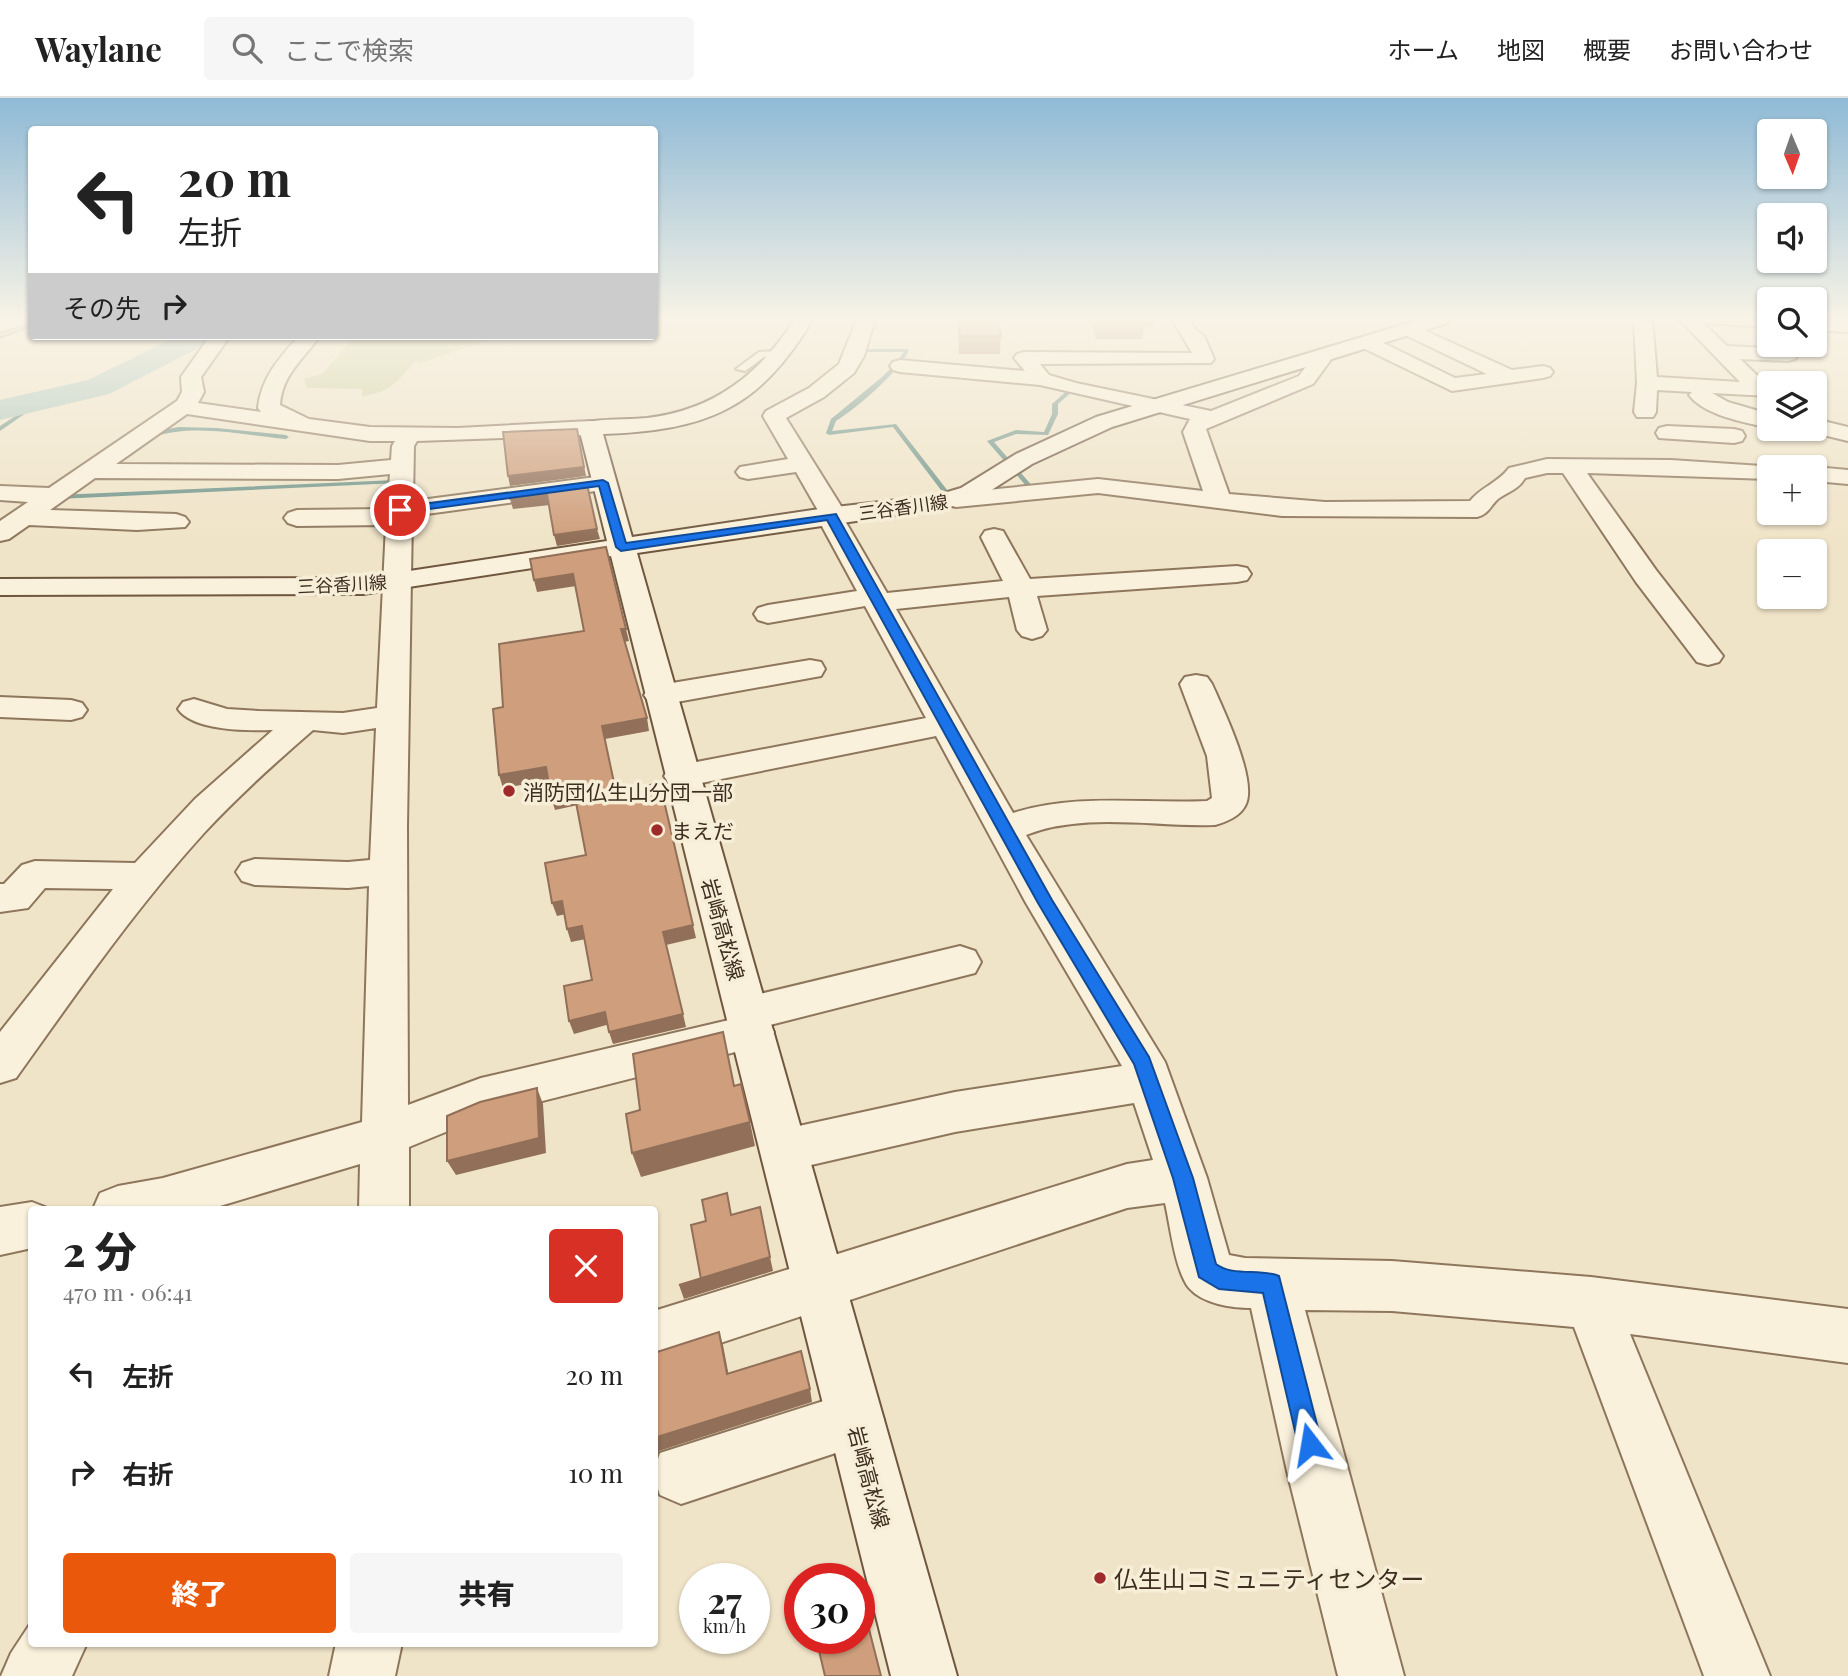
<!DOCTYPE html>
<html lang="ja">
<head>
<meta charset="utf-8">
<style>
	:root { --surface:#fff; --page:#f6f6f6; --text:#222; --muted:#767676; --line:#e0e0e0; --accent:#ea580c }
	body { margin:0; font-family:"Playfair Display","Noto Sans JP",serif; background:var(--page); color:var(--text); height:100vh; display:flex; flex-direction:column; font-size:26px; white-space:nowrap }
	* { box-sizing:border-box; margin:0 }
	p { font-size:23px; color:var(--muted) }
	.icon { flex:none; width:38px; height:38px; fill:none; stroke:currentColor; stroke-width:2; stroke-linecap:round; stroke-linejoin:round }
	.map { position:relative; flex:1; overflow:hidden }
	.panel { position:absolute; left:28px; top:1108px; width:630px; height:441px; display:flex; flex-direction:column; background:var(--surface); border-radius:7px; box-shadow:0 2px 5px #0004 }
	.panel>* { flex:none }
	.banner { position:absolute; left:28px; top:28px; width:630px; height:214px; border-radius:7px; box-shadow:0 2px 5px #0004; background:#fff; color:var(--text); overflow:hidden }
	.needle { width:46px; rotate:178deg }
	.fabs { position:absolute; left:1757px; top:21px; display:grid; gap:14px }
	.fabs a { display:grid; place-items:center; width:70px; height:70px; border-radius:7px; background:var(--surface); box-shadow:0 2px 5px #0004; font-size:35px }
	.speed { position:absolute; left:679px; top:1465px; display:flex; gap:14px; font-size:35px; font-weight:700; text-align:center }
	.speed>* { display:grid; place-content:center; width:91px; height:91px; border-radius:50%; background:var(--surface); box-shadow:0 2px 5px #0004; line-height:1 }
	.speed small { font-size:18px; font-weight:400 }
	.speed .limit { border:10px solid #d22; background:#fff; color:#111 }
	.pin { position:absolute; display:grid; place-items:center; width:60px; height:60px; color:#fff; margin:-30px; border:4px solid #fff; border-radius:50%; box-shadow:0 2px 7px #0007 }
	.me { position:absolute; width:77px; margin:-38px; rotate:346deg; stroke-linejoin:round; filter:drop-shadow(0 0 5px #0008) }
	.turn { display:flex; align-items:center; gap:24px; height:147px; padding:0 35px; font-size:32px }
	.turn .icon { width:91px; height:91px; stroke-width:2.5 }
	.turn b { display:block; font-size:49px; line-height:60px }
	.then { display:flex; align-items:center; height:66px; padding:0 35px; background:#0003; gap:14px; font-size:26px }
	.round { display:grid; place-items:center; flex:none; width:74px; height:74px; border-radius:7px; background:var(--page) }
	.overview { display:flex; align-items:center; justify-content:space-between; height:119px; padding:0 35px }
	h1 { font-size:42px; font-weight:800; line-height:52px }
	.button { display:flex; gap:14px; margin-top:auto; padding:14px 35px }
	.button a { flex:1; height:80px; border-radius:7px; background:var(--accent); color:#fff; font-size:28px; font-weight:800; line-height:80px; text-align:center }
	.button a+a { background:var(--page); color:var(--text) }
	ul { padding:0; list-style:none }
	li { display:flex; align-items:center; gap:21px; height:98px; padding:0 35px }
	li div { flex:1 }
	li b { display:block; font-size:26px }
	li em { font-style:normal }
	header { display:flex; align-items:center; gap:42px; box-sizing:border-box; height:98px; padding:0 35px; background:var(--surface); border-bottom:2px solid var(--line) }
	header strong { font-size:33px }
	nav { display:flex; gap:38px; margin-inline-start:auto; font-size:24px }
	.search { width:490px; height:63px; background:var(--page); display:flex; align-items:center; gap:18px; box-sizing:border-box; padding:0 24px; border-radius:7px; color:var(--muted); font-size:26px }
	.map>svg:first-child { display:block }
	.green { fill:#c9cf9b }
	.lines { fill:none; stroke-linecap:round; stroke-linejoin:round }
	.stream { fill:#6f938a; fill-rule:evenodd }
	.river { fill:#a9c4bc; fill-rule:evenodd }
	.lane-casing { stroke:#8d765c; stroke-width:4 }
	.street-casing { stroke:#8d765c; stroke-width:4 }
	.secondary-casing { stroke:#6f573f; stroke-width:4 }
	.lane { fill:#faf1dc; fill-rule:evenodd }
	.street { fill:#faf1dc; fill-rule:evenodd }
	.secondary { fill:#faf1dc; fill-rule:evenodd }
	.wall { fill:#b2896c }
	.shaded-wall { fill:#916f58 }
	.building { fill:#cf9f7d; stroke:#916f58; stroke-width:2 }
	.route { fill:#1a73e8; stroke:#114b97; stroke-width:2 }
	.poi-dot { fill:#9e2a2b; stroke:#f7eed8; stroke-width:2.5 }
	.labels { text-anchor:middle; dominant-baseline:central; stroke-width:7; stroke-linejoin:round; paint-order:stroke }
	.far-street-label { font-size:18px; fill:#3d2e20; stroke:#f7eed8 }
	.poi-label { font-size:21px; fill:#3d2e20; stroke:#f7eed8; text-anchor:start }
	.street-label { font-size:21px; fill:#3d2e20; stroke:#f7eed8 }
	.near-poi-label { font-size:24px; fill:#3d2e20; stroke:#f7eed8; text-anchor:start }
</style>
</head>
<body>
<header>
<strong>Waylane</strong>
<div class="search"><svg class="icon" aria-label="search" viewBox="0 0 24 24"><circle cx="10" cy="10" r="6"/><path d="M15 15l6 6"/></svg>ここで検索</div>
<nav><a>ホーム</a><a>地図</a><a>概要</a><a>お問い合わせ</a></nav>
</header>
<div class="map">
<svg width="1848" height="1578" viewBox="0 0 1848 1578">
	<rect width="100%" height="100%" fill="#f0e4c8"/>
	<path class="green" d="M 355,238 L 500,238 L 421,265 L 415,263 C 401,280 389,296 362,298 L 362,291 L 307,290 L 304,281 L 322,276 Z"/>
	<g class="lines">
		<path class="stream" d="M 32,226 L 32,229 L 0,241 L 0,238 Z
			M 860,245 L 864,246 L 863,251 L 907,251 L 909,252 C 899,274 857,310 836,323 L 832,333 L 896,326 L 951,397 L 958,398 L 958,400 L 947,400 L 893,329 L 829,337 L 826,335 L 831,321 L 882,279 L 893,268 L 904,254 L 860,254 L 858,253 Z
			M 1069,291 L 1074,292 L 1058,306 L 1058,316 L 1048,337 L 1016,336 L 994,344 L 1034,390 L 1031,392 L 1022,392 L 1022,390 L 1027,389 L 987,343 L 1016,332 L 1044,334 L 1052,316 L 1052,306 Z
			M 0,304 L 23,310 L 26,315 L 0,333 L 0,328 L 20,315 L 19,312 L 0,308 Z
			M 179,329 L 217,330 L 286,337 L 289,339 L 286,341 C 243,337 195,325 153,339 L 150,337 L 162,332 Z
			M 396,382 L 399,384 L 398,385 L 58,401 L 55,399 L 58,397 Z"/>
		<path class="river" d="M 177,238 L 214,238 L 210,244 L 109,296 L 0,322 L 0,302 L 88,282 Z"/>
		<defs>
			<path id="lane" d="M 778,253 L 783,256 L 781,258 L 764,259 L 745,273 L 736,271 L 759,254 Z"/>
			<path id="street" d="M 30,221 L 28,225 L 0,234 L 0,222 Z
				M 857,221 L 875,221 L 864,258 L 854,275 L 824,299 L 786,320 L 846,416 L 844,421 L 887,495 L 1003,483 L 981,439 L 985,433 L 994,431 L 1003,433 L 1030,481 L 1237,468 L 1247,470 L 1251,476 L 1247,482 L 1237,484 L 1037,498 L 1047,532 L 1042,538 L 1032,541 L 1022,538 L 1017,532 L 1009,499 L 896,511 L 1013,715 C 1076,695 1142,706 1207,703 L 1212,700 L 1207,658 L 1180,586 L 1185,579 L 1196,577 L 1207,579 L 1212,586 C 1223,611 1257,681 1246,706 C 1241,718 1226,724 1215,727 C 1154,729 1084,714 1026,737 L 1165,964 L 1207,1080 L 1229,1157 L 1245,1160 L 1392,1163 L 1591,1179 L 1848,1211 L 1848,1265 L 1630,1236 L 1770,1578 L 1704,1578 L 1574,1229 L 1392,1213 L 1305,1212 L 1404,1578 L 1338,1578 L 1287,1373 L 1251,1210 C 1232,1210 1203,1206 1189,1190 C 1175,1173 1170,1126 1165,1105 L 1127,1110 L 654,1267 L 654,1213 L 1127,1066 L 1153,1062 L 1134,1005 L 955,1034 L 785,1073 L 768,1067 L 761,1052 L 768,1037 L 785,1031 L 955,994 L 1122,968 L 1026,805 L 936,638 L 681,689 L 669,686 L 664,678 L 669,670 L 681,667 L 926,620 L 865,508 L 768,525 L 758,522 L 754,516 L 758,510 L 768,507 L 857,493 L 818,421 L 820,416 L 796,374 L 748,381 L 740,379 L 736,374 L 740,369 L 788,361 L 763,318 L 766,313 L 809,290 L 839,266 Z
				M 1172,221 L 1190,221 L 1194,230 L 1204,238 L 1214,261 L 1211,265 L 1040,266 L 1049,277 L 1076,285 L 1211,313 L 1299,278 L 1318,252 L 1332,252 L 1335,256 L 1313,286 L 1206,331 L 1229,396 L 1325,404 L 1470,403 C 1481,389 1498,385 1509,370 L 1547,361 L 1671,362 L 1777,369 L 1769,369 L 1769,381 L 1587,375 L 1656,472 L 1723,558 L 1719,564 L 1708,567 L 1697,564 L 1636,484 L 1563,375 L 1547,375 L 1525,380 C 1518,392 1509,393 1498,401 C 1490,408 1489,416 1477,419 L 1282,418 L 1098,395 L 956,409 L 947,407 L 944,402 L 947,397 L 956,395 L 1098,381 L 1203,393 L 1183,334 L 1190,321 L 1040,287 L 900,274 L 893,272 L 890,268 L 893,264 L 900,262 L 1025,273 L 1014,260 L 1017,256 L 1024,254 L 1192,255 Z
				M 1634,221 L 1652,221 L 1657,279 L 1740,284 L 1679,221 L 1699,221 L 1702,224 L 1700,221 L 1769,221 L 1769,229 L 1703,225 L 1727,248 L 1788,251 L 1795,253 L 1798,257 L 1795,261 L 1788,263 L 1740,261 L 1765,285 L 1769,286 L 1769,298 L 1712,295 L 1728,304 L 1769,316 L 1769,330 C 1745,324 1705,318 1689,297 L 1692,294 L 1657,292 L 1656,314 L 1653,319 L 1637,319 L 1634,314 L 1637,285 Z
				M 1815,221 L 1848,222 L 1848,234 L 1815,232 Z
				M 1408,225 L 1512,272 L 1543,268 L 1550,270 L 1553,274 L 1550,278 L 1543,280 L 1452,293 L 1359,248 L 1356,244 L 1359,240 L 1373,240 L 1455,280 L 1487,276 L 1401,235 L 1399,231 L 1401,227 Z
				M 210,238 L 230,238 L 201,279 L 204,294 L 198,305 L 261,314 L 258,310 C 261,280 280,259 299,238 L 320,238 C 303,261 282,277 280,307 L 309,321 L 370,329 L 458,330 L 590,323 L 598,325 L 601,330 L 598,335 L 590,337 L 417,343 L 414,348 L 413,403 L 603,378 L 612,380 L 615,385 L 612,390 L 603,392 L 412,418 L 407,729 L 408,1007 L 481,980 L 729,922 L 726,916 L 732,904 L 747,899 L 960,848 L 975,853 L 981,864 L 975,875 L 770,927 L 774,934 L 767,946 L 487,1017 L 409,1049 L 409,1111 L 359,1111 L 360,1066 L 210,1111 L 93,1111 L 100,1095 L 118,1088 L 163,1080 L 362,1024 L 369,788 L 348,790 L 255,787 L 242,783 L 236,774 L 242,765 L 255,761 L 348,764 L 370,762 L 376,630 L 343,635 L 313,632 C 275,665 238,698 204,735 C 135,811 76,896 16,980 L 0,985 L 0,934 L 113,791 L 45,790 L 28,810 L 0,814 L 0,786 L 4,786 L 22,767 L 35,763 L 135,765 L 195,701 L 273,632 C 248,633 193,633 178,611 L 183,604 L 194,601 L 227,611 L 259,613 L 343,615 L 377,610 L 386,427 L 297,428 L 288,425 L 284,420 L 288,415 L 297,412 L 387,411 L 390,376 L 338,381 L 95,380 L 50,412 L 176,416 L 185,419 L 189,424 L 185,429 L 137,432 L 29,427 L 9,441 L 0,443 L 0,423 L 28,404 L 0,402 L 0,388 L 49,390 L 177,303 L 182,294 L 181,279 ZM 187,316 L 370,343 L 395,343 L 392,348 L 391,362 L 338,367 L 116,366 Z
				M 1815,321 L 1848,329 L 1848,343 L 1807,333 L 1806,331 L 1815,331 Z
				M 1667,328 L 1734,331 L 1742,333 L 1745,338 L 1742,343 L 1734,345 L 1659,340 L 1656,335 L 1659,330 Z
				M 1813,369 L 1815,369 L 1848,372 L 1848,386 L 1815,383 Z
				M 810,562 L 821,564 L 825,571 L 821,578 L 660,607 L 649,604 L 644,597 L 649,590 L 660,587 Z
				M 0,599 L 71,602 L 82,605 L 87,612 L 82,619 L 71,622 L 0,619 Z
				M 32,1104 L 50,1111 L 32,1111 L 32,1150 L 0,1157 L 0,1109 Z
				M 855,1293 L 875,1302 L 884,1322 L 875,1342 L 681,1406 L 660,1397 C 654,1381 654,1371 660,1355 Z
				M 32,1523 L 32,1545 L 87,1545 L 72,1578 L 1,1578 L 11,1555 Z
				M 336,1545 L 402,1545 L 395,1578 L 329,1578 Z"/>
			<path id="secondary" d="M 795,221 L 813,221 C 758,313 705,332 603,336 L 632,439 L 826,410 L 934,398 L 961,390 L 1016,356 L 1096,319 L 1422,221 L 1450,221 L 1448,225 L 1112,329 L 1032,366 L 979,400 L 945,410 L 637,455 L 957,1578 L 891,1578 L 611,458 L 363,496 L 0,497 L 0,481 L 363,480 L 607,443 L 579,330 L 582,325 C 603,320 626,322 647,320 C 714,312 759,277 795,221 Z"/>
		</defs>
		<use href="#lane" class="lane-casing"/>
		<use href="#street" class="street-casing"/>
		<use href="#secondary" class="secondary-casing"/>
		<use href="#lane" class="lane"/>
		<use href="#street" class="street"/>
		<use href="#secondary" class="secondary"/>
	</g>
	<path class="wall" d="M 958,221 L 998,221 L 1001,238 L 1000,256 L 959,256 Z
		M 1090,221 L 1154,221 L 1153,229 L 1144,229 L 1142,241 L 1096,241 Z"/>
	<path class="shaded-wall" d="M 577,331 L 586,378 L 510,388 L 508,378 Z
		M 547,396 L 550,407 L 513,411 L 510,401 Z
		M 597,431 L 600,441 L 557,448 L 554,437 Z
		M 573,476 L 576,488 L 537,494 L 534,482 Z
		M 621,531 L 626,531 L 629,543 L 624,544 Z
		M 647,620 L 649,633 L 605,641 L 619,707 L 602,628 Z
		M 546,669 L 550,682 L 503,690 L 499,677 Z
		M 574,694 L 578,707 L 555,712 L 551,699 Z
		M 562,803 L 566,816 L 557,818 L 552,805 Z
		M 693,827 L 696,840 L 666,847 L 663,834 Z
		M 582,828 L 586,841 L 571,844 L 567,831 Z
		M 605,914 L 610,926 L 574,936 L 569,923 Z
		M 683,916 L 686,929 L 613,946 L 609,934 Z
		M 537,990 L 543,1006 L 546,1055 L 456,1077 L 447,1063 Z
		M 750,1024 L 755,1048 L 641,1079 L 632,1055 Z
		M 770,1159 L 773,1173 L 684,1201 L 679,1187 Z
		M 719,1234 L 723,1247 L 731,1289 L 727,1276 Z
		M 810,1291 L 812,1304 L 659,1353 L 654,1366 L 654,1340 Z"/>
	<path class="building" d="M 959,221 L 998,221 L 1001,238 L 960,238 Z
		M 577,331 L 584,369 L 508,378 L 503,334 Z
		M 587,386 L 597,431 L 554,437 L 547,396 L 510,401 L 509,396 Z
		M 606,449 L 626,531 L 621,531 L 647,620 L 602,628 L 616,694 L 655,686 L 660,704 L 664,703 L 693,827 L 663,834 L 683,916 L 609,934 L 605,914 L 569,923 L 564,888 L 592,882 L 582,828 L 567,831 L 562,803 L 552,805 L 545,765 L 586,757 L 574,694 L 551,699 L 546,669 L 499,677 L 493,611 L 503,609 L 499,546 L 584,533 L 573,476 L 534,482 L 530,461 Z
		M 723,934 L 734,988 L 741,986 L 750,1024 L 632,1055 L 626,1016 L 640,1012 L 633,956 Z
		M 537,990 L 539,1040 L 447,1063 L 447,1018 L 480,1004 Z
		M 727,1095 L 731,1117 L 760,1109 L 770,1159 L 679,1187 L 701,1181 L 691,1127 L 706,1123 L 702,1102 Z
		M 719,1234 L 727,1276 L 801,1253 L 810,1291 L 654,1340 L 654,1255 Z
		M 859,1496 L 860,1496 L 881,1578 L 825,1578 L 816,1540 L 859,1540 Z"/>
	<linearGradient id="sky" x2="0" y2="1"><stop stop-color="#8fbad6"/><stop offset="0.5" stop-color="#f8f3e6"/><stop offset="1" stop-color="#f8f3e6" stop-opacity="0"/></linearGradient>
	<rect width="1848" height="442" fill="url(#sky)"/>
	<path class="route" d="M 603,382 L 608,385 L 626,445 L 836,416 L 1052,802 L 1149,959 L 1193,1080 L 1216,1166 C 1233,1179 1260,1170 1279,1178 L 1322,1346 L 1319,1354 L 1310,1358 L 1302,1354 L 1298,1346 L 1263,1195 L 1219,1191 L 1199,1179 L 1173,1080 L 1134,966 L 1038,805 L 827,422 L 621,453 L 616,449 L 599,388 L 400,415 L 395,412 L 400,409 Z"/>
	<g class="poi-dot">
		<circle cx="509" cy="693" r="7"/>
		<circle cx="657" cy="732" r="7"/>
		<circle cx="1100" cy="1480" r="7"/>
	</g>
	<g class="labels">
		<g class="far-street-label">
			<text transform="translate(903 409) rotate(-8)">三谷香川線</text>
			<text transform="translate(342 486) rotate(-3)">三谷香川線</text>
		</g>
		<g class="poi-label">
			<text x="523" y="693">消防団仏生山分団一部</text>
			<text x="671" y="732">まえだ</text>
		</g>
		<g class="street-label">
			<text transform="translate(724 831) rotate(74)">岩崎高松線</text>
			<text transform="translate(870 1379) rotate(75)">岩崎高松線</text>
		</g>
		<g class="near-poi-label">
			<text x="1114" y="1480">仏生山コミュニティセンター</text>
		</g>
	</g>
</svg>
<div class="fabs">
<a><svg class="needle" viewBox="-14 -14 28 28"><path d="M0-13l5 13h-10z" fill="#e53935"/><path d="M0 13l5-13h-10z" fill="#767676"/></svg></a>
<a><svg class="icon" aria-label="sound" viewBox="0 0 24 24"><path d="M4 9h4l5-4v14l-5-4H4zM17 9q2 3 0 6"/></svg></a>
<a><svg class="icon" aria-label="search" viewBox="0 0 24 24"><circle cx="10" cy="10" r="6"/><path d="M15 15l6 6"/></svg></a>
<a><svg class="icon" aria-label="layers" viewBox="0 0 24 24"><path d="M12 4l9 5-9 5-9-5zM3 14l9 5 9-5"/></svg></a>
<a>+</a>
<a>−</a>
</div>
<div class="speed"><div>27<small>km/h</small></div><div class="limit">30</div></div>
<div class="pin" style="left:400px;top:412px;background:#d93025"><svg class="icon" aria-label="arrive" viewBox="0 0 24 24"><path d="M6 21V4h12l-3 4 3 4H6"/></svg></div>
<svg class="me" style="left:1310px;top:1346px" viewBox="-20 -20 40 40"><path d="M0-17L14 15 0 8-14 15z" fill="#1a73e8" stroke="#fff" stroke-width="4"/></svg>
<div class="banner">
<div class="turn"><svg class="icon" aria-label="left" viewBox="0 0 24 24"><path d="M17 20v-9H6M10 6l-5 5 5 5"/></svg><div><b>20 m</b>左折</div></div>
<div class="then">その先<svg class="icon" aria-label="right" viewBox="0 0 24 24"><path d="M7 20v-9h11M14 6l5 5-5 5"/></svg></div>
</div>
<section class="panel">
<div class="overview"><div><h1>2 分</h1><p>470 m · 06:41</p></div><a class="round" style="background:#d93025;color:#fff"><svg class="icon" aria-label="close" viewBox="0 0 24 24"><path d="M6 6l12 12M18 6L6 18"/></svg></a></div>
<ul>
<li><svg class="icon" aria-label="left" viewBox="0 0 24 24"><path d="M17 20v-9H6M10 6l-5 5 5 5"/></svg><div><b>左折</b></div><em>20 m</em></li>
<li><svg class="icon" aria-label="right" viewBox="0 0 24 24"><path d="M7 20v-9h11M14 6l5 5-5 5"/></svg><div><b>右折</b></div><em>10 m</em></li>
</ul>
<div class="button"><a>終了</a><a>共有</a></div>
</section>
</div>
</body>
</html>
